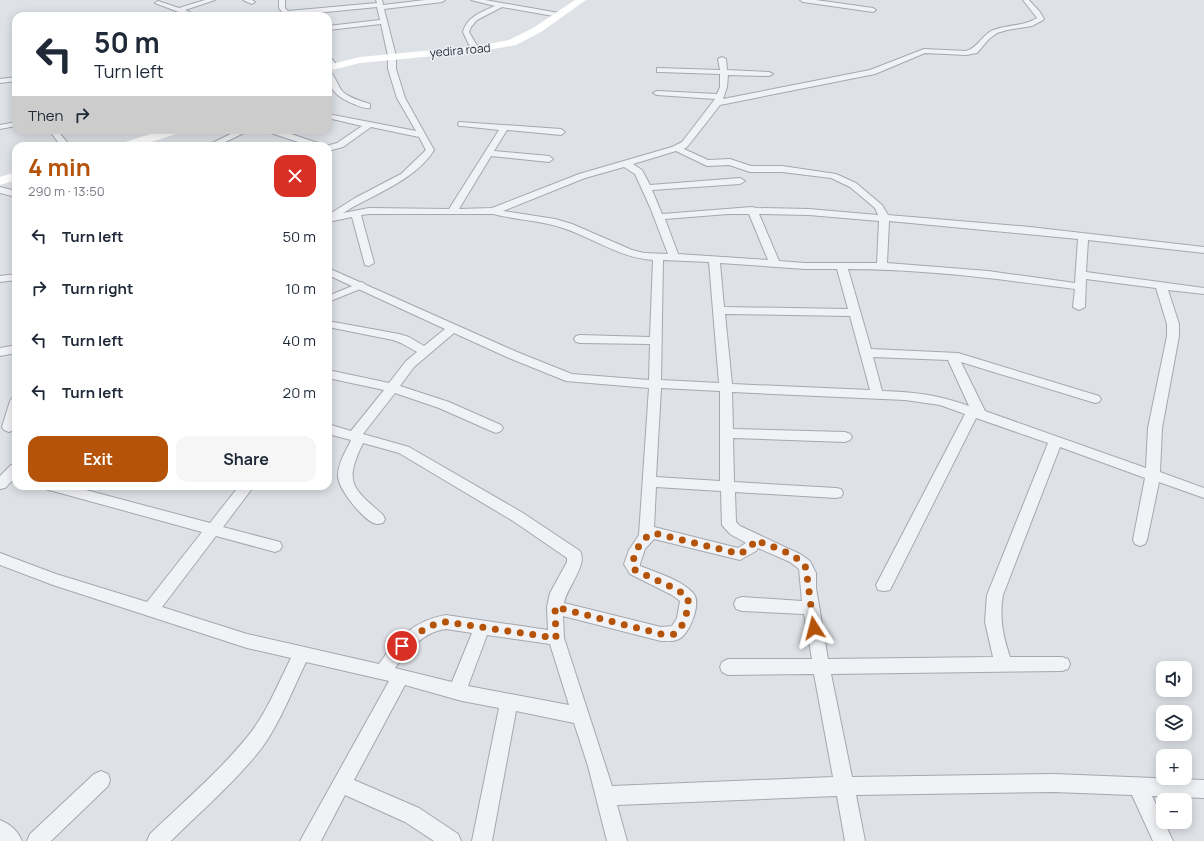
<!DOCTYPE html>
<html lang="en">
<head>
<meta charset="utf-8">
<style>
	:root { --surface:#fff; --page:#f6f6f7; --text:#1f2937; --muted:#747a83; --accent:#b45309 }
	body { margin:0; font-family:Manrope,sans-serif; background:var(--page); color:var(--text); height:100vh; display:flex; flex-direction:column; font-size:15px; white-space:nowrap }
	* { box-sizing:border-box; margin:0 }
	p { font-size:13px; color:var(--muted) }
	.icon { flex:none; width:22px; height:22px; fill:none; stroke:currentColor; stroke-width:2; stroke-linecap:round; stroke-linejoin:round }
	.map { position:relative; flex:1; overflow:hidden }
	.sheet { position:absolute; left:12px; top:142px; width:320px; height:348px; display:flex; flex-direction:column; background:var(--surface); border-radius:12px; box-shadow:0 2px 10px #0003 }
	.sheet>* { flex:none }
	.hud { position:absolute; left:12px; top:12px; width:320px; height:122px; border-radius:12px; box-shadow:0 2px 10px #0003; background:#fff; color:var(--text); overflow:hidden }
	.tools { position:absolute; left:1156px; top:661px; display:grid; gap:8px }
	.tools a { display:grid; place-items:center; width:36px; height:36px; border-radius:8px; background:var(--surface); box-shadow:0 2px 10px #0003; font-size:20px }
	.pin { position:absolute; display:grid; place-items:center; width:34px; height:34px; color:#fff; margin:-17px; border:2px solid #fff; border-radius:50%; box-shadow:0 1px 4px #0007 }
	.me { position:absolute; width:44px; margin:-22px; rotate:351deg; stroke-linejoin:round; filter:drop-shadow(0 0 3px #0008) }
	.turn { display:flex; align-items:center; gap:14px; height:84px; padding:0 16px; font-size:18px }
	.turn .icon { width:52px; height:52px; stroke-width:2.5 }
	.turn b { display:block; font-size:28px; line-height:34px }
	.then { display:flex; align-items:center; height:38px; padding:0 16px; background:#0003; gap:8px; font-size:15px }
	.round { display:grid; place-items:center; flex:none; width:42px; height:42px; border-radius:12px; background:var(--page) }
	.headline { display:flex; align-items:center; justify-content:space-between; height:68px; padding:0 16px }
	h1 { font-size:24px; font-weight:700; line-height:30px; color:var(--accent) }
	.button { display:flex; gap:8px; margin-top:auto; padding:8px 16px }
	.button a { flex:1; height:46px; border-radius:12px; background:var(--accent); color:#fff; font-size:16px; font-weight:700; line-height:46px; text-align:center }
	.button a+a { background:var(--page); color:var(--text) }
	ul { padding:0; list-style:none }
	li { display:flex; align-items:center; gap:12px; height:52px; padding:0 16px }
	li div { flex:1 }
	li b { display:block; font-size:15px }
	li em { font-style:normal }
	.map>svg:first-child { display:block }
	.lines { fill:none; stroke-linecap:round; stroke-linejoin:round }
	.pedestrian-casing { stroke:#a4a8b0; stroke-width:2 }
	.minor-casing { stroke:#a4a8b0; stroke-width:2 }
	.pedestrian { fill:#f0f2f5; fill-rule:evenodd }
	.minor { fill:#f0f2f5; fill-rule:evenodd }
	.secondary { fill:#fff; fill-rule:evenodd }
	.route { stroke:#b45309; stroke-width:7; stroke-dasharray:0 12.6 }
	.labels { text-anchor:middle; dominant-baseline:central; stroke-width:3; stroke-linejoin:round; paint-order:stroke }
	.far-street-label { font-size:12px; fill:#282f3c; stroke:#edf0f4 }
</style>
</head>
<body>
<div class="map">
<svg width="1204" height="841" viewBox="0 0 1204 841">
	<rect width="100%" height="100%" fill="#dee1e6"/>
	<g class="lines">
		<defs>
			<path id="pedestrian" d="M 362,282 L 366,285 L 365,287 L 328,302 L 328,296 Z"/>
			<path id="minor" d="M 205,0 L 215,0 L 185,10 L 198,16 L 189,16 L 155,3 L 158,1 L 179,8 Z
				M 243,0 L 252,0 L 255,2 L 252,4 Z
				M 279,0 L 285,0 L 285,8 L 288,11 L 377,3 L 376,0 L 382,0 L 383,5 L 425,0 L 445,0 L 442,2 L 384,9 L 396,56 L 396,69 L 405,98 L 434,150 C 416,180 372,195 343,213 L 369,208 L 449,209 L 499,130 L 462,126 L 459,126 L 458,124 L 459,122 L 561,129 L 565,132 L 561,135 L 507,130 L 494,151 L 549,156 L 553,159 L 549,162 L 491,156 L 459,209 L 492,208 L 579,174 L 672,147 L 682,142 L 715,99 L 657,95 L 653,93 L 657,91 L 717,94 L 720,87 L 720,74 L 660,72 L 657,72 L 657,68 L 720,70 L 718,59 L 722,57 L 726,59 L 727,70 L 769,72 L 773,74 L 769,76 L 728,75 L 727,87 L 723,99 L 870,70 L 924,49 L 966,51 C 977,48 981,37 991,31 C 1006,24 1023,27 1037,18 L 1023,0 L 1029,0 L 1040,12 L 1044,19 L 1043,20 L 1032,26 L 1007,30 L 997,33 L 989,39 L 977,53 L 966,55 L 925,53 L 875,74 L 720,105 L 688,146 L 684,149 L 708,160 L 730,159 L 751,166 L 782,166 L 836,174 L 856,183 L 882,205 L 888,215 L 1030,227 L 1204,247 L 1204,253 L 1088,240 L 1086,272 L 1204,288 L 1204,294 L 1168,290 L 1179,324 L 1179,336 L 1162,428 L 1160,472 L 1204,488 L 1204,498 L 1159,482 L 1147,540 L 1145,544 L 1140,546 L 1135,544 L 1133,540 L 1145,478 L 1060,447 L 1003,595 C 999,617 1003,636 1010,657 L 1062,657 L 1068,659 L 1070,664 L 1068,669 L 1062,671 L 831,674 L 852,777 L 1054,774 L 1204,780 L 1204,798 L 1152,796 L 1173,841 L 1153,841 L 1132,795 L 1054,792 L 856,795 L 865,841 L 845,841 L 837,796 L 617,805 L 627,841 L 607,841 L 588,766 L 574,723 L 516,711 L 492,841 L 472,841 L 499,708 L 462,701 L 405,685 L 354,780 L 419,808 L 458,834 L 461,841 L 434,841 L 405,822 L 345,795 L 321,841 L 300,841 L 389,681 L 306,662 C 293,689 279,725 261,749 C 235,782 201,811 171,841 L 147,841 L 150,834 C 183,802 219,772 248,736 C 266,714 278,684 291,658 L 247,648 L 53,585 L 0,565 L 0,553 L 56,574 L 147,602 L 202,532 L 53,491 L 48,490 L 46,486 L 71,486 L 210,523 L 239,486 L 254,486 L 223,527 L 280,542 L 282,546 L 280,550 L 275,552 L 216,536 L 162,607 L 247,634 L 379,664 C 396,639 415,620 446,615 L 548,630 L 547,607 L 550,593 L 567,562 L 567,558 L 513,521 L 399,453 L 363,443 C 343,484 353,488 383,515 L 385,519 L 383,523 C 381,523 379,524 377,524 C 365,523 337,488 338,475 C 338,463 346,451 351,440 L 328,434 L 328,424 L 351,431 L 384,390 L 328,378 L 328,370 L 389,383 L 406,361 L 417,352 L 401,343 L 393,340 L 328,327 L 328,321 L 399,334 L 409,337 L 424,346 L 445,329 L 328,275 L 328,268 L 517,352 L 572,374 L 649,380 L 650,344 L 580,343 L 576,342 L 574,339 L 576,336 L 580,335 L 650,337 L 653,260 C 620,258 593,238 563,228 C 540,220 516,220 493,214 L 369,214 L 361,215 L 374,263 L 369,266 L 365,265 L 352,217 L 328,222 L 328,215 L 355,198 L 401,174 L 426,150 L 419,137 L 371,127 L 343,147 L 328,151 L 328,146 L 326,146 L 337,143 L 362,126 L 328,118 L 328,114 L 416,131 L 397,98 L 388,69 L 388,56 L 381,24 L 328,30 L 328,26 L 380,20 L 377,7 L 285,16 L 279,8 ZM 676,151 L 707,166 L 729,165 L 750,172 L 782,172 L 831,178 L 850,187 L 875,208 L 878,215 L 809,209 L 756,208 L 752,207 L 662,214 L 652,190 L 740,184 L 745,181 L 740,178 L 650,185 L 642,170 L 633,164 ZM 624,167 L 635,174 L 650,207 L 668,254 L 644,253 L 632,250 L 572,224 L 555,219 L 503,211 L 585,178 ZM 728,214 L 749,214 L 768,260 L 678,254 L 665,219 ZM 759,214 L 809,215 L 879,221 L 877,263 L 805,263 L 779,261 ZM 889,221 L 1078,239 L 1075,283 L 988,271 L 887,263 ZM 663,260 L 709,262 L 719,383 L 661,380 ZM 720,263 L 805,269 L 837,269 L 848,309 L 724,307 ZM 848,269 C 924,269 999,279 1075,289 L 1073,307 L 1079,310 L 1085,307 L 1086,279 L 1156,288 L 1167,324 L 1167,336 L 1148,428 L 1146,468 L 985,411 L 961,362 L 1095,403 L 1099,402 L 1101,399 L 1099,396 L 958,353 L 871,349 ZM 725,314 L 850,316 L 870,390 L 732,384 ZM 454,333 L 509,358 L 566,381 L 649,388 L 639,535 L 629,550 L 624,564 L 630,574 L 672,595 L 680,601 L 677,618 L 672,626 L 661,627 L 564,603 C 567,587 588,565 580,551 L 523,513 L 409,447 L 363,434 L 395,393 L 439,408 L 491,431 L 496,433 L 501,431 L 503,428 L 501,425 L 449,402 L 400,386 L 414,367 ZM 873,357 L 948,360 L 969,406 C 939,395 915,392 882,391 ZM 661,388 L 720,391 L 720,481 L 656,477 ZM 732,392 L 905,400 L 940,405 L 965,414 L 876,585 L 878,590 L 884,591 L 890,590 L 976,418 L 1048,443 L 987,595 L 985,622 L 993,657 L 828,659 L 816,588 L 816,573 L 810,561 L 800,554 L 740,526 L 736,522 L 735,492 L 836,498 L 841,497 L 843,493 L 841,489 L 836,488 L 734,482 L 733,438 L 845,442 L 850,440 L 852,437 L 850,434 L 845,432 L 733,429 ZM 656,487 L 721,491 L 722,525 L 730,534 L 746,543 L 738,548 L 654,527 ZM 654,539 L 740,560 L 756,551 L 758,548 L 790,562 L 799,569 L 802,601 L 742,597 L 736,599 L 734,604 L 736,609 L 742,611 L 804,614 L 812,659 L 728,659 L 722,662 L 720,667 L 722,672 L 728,675 L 814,674 L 833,777 L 612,786 L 564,638 L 563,616 L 661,641 C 667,641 673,642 679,639 C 690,634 702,602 693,593 C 680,579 657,573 640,566 L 640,564 L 645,549 ZM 446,629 L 472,633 L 452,682 L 395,668 C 408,650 423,632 446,629 ZM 487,635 L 550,644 L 569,705 L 468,686 Z
				M 471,0 L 485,0 L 559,13 L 562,15 L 559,17 L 502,7 L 477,20 L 471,27 L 469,32 L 479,49 L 475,51 L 471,49 L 463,32 C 467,17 481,12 495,6 Z
				M 800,0 L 816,0 L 873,8 L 876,10 L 873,12 L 803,2 Z
				M 328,58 L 331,58 L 336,64 L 336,68 L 330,68 L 328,65 Z
				M 328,71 C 335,73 337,86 343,92 C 350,98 361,101 370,104 L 370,108 C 364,109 359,106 354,104 C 337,97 328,90 328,71 Z
				M 16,77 L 16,81 L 0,83 L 0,79 Z
				M 16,122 L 16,126 L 0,129 L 0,125 Z
				M 49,130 L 57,130 L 70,146 L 61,146 Z
				M 239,130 L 250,130 L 217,146 L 206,146 Z
				M 267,130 L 279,130 L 321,144 L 322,146 L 310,146 L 268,132 Z
				M 0,187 L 16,191 L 16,197 L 0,193 Z
				M 16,274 L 16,280 L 0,282 L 0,276 Z
				M 16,345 L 16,353 L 0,356 L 0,348 Z
				M 16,397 L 16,425 L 14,430 L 9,432 L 4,430 L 2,427 L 10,401 L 12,398 Z
				M 16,464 L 16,477 L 5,488 L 0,489 L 0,476 L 11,465 Z
				M 101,771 L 108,774 L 110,780 L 108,786 L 51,841 L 27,841 L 30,834 L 94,774 Z
				M 0,820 C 10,824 18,831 22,841 L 0,841 Z"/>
		</defs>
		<use href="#pedestrian" class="pedestrian-casing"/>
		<use href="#minor" class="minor-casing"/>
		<use href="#pedestrian" class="pedestrian"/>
		<use href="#minor" class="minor"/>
		<path class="secondary" d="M 575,0 L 586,0 L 541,32 L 516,45 L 477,52 L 360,63 L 328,71 L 328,65 L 360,57 L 477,46 L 509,40 L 533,28 Z
			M 163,130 L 181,130 L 179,133 L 139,146 L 120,146 L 122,143 Z
			M 16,172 L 16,180 L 0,185 L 0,177 Z"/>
	</g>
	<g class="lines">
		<path class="route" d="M 402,646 C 413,636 430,623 446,622 L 556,638 L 555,607 L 661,634 C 665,634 671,635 674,634 C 684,629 689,608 688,598 L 678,590 L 635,570 L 632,564 C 636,551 640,538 654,533 L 740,554 L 751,547 L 755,540 C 768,545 797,554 805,566 C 807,569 812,619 814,628"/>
	</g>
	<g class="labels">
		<g class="far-street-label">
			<text transform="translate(460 50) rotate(-5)">yedira road</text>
		</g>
	</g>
</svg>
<div class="tools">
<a><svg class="icon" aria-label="sound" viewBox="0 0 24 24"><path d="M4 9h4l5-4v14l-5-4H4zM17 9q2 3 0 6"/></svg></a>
<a><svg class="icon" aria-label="layers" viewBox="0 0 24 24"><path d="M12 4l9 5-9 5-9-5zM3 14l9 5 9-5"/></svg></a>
<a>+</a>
<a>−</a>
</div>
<div class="pin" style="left:402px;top:646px;background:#d93025"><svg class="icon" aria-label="arrive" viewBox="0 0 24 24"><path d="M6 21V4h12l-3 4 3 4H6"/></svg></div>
<svg class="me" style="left:814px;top:628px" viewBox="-20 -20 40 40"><path d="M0-17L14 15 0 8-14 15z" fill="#b45309" stroke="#fff" stroke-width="4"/></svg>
<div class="hud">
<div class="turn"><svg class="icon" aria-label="left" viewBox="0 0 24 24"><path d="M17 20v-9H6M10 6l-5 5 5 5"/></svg><div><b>50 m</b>Turn left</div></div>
<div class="then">Then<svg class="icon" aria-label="right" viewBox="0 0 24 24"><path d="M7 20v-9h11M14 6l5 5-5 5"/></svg></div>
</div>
<section class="sheet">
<div class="headline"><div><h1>4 min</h1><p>290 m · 13:50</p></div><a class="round" style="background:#d93025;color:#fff"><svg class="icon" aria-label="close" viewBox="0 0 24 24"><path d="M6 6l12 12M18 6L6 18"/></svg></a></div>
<ul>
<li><svg class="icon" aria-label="left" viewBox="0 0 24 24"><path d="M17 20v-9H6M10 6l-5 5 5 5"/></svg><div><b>Turn left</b></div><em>50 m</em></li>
<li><svg class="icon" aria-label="right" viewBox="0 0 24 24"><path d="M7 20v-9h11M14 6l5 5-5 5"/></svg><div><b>Turn right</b></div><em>10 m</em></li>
<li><svg class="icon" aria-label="left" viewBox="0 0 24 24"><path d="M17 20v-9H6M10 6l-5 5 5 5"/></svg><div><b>Turn left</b></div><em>40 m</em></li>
<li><svg class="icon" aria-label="left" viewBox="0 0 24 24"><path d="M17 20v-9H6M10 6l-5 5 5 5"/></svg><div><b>Turn left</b></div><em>20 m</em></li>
</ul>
<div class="button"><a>Exit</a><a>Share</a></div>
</section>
</div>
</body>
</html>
